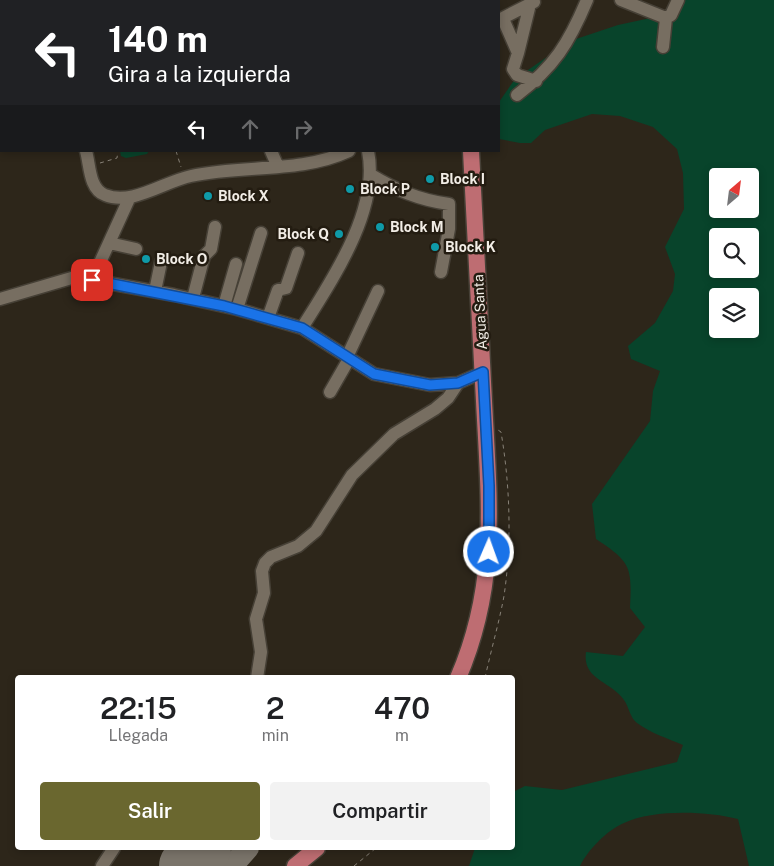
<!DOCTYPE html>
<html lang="es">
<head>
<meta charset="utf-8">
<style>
	:root { --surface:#fff; --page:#f2f2f2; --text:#202124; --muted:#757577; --accent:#6a672f }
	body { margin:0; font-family:"Public Sans",sans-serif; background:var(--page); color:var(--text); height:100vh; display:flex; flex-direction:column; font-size:19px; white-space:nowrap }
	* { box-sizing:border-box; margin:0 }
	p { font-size:16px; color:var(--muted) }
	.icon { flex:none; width:28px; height:28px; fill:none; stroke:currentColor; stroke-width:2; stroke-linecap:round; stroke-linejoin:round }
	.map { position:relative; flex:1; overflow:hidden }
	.drawer { position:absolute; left:15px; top:675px; width:500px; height:175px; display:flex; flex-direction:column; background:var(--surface); border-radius:5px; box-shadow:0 2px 8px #0003 }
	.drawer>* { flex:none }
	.hud { position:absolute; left:0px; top:0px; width:500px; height:152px; box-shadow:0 2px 8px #0003; background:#202124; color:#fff; overflow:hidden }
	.needle { width:32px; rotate:28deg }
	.controls { position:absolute; left:709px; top:168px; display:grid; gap:10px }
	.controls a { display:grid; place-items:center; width:50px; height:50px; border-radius:5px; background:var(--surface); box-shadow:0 2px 8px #0003; font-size:25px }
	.pin { position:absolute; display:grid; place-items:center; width:42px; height:42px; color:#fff; margin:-21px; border-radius:10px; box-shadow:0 2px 8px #0006 }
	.me { position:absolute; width:55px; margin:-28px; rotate:2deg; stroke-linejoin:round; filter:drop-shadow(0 0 4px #0008) }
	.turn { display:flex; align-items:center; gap:18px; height:105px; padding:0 25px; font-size:22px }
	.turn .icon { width:65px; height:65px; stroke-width:2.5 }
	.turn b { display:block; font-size:35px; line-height:42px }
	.lanes { display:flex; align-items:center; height:48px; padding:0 25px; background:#0003; justify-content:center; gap:25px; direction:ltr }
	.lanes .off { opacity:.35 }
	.eta { display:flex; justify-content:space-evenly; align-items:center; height:85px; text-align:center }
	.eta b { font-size:30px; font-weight:600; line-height:35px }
	.primary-button { display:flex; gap:10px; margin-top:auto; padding:10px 25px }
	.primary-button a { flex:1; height:58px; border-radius:5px; background:var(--accent); color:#fff; font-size:20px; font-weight:600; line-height:58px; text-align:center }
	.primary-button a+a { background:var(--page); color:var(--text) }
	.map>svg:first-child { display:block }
	.green { fill:#08442b; fill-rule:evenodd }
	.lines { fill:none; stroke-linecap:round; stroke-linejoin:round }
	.taxiway { stroke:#7a746a; stroke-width:22 }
	.runway { stroke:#7a746a; stroke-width:58 }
	.minor-casing { stroke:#464036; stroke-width:15 }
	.major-casing { stroke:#464036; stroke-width:19 }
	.path { stroke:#888278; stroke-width:1; stroke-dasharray:4 4; stroke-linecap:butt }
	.minor { stroke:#776e61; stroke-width:12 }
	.major { stroke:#be6d72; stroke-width:16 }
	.route-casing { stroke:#114b97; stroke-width:12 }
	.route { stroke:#1a73e8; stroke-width:9 }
	.culture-dot { fill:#0f9aa8; stroke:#231c11; stroke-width:2 }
	.labels { text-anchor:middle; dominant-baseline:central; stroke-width:5; stroke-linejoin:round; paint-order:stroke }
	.poi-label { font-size:14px; font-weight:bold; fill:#f2ede6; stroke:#231c11; text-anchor:start }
	.street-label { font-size:14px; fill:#f2ede6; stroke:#231c11 }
</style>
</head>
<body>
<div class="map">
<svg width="774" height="866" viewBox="0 0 774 866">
	<rect width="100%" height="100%" fill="#2d261a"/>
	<path class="green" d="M 260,0 L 373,0 L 373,1 L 255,1 Z
		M 681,0 L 774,0 L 774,866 L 749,866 L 738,819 C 707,811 653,809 624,823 C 607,830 588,850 580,866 L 469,866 L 475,848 L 512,848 L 513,792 L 525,786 L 562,790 L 677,762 L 683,745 C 667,738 652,734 637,723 C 630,718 629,707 624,700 C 611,681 582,680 586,652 L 623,656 L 645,627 L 630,608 C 632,567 631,562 596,539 L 592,504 L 650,421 L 653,391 L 660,371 L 631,359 L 628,346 L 655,323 L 673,291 L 675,274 L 665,247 L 684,209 L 683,173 L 677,149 L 653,127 L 620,116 L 592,114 L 545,130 L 531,143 L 520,143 L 499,139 L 499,102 L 515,79 L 570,41 L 618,25 L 669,14 ZM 718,176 L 750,176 L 750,209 L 718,209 ZM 718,236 L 750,236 L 750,269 L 718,269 ZM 718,296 L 750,296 L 750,329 L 718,329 Z
		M 120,151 L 149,151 L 147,154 L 126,158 L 121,156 Z"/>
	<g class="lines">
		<path class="taxiway" d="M 232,866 L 248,848"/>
		<path class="runway" d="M 188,866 L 202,848"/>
		<defs>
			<path id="minor" d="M 210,0 L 211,1
				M 448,0 L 448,1
				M 621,0 L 666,18
				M 34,1 L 35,0
				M 84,1 L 85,0
				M 139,1 L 140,0
				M 223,1 L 233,0
				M 666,18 L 671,15 L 678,0
				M 503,19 L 518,53 L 513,69 L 517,75 L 536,81
				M 499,20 L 534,2
				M 663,47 L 666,18
				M 518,53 L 531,0
				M 517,95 C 554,67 569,43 587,0
				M 0,103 L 1,102
				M 86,151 C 90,165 89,189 105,195 C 132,206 163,182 191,176 C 244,164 299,174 349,151
				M 271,151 L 278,167
				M 371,175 C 396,190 419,200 449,204 L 449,229 L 441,272
				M 109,243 L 136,249
				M 92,280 L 129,199
				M 155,291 L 161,262
				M 193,298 L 204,256 L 211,249 L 215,227
				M 0,299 L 75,277 L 174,295 L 237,309 L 302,328 L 374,374 L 430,385 L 458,383
				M 224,306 L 236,264
				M 237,309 L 261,233
				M 268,318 L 278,290 L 286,288 L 298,253
				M 302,328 C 332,280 380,210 368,151
				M 347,357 L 378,291
				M 330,392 L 349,359
				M 257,678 L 261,652 L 256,619 L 264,593 L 262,571 L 265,563 L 271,557 L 298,546 L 316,531 L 352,475 L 394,434 L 435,409 L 448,398 L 458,383 L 483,372
				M 102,866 L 114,848"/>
			<path id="major" d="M 463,0 L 463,1
				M 458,678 C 499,583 489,500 484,401 C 480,318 475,235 471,151
				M 295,866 L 317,848"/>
		</defs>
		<use href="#minor" class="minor-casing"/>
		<use href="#major" class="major-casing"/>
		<path class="path" d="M 0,81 L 1,84
			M 176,151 L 181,167
			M 100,163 L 117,158 L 118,151
			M 485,678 C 491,650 499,623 504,596 C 512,542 510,485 501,432 L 498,430
			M 354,866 L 376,848"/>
		<use href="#minor" class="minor"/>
		<use href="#major" class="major"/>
	</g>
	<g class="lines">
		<defs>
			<path id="route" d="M 92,280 L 224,306 L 302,328 L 374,374 L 430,385 L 458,383 L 483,372 L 489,486 L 489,552"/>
		</defs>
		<use href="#route" class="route-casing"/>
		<use href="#route" class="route"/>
	</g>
	<g class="culture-dot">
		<circle cx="430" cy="179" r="5"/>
		<circle cx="350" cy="189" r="5"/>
		<circle cx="208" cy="196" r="5"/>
		<circle cx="380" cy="227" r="5"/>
		<circle cx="339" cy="234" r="5"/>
		<circle cx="435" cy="247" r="5"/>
		<circle cx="146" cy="259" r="5"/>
	</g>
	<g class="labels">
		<g class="poi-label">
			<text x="440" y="179">Block I</text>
			<text x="360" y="189">Block P</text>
			<text x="218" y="196">Block X</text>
			<text x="390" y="227">Block M</text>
			<text x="329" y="234" text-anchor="end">Block Q</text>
			<text x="445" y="247">Block K</text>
			<text x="156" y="259">Block O</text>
		</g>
		<g class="street-label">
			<text transform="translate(480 312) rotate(-93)">Agua Santa</text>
		</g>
	</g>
</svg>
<div class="controls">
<a><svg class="needle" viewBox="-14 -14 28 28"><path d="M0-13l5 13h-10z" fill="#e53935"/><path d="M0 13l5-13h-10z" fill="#757577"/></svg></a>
<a><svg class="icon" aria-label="search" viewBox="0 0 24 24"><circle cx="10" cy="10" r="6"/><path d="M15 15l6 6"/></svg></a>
<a><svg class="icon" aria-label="layers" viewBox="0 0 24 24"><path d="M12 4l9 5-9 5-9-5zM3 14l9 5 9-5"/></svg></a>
</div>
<div class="pin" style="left:92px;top:280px;background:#d93025"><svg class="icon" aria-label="arrive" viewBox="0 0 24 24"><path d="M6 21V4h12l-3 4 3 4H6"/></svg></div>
<svg class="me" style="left:489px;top:552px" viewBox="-20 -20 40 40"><circle r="17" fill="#1a73e8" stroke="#fff" stroke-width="3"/><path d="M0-11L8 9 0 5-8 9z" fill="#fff"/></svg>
<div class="hud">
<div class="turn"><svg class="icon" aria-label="left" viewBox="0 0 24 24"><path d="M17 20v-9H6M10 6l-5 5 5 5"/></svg><div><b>140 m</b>Gira a la izquierda</div></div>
<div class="lanes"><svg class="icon" aria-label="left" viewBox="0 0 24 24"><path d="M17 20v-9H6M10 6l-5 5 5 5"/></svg><svg class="icon off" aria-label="ahead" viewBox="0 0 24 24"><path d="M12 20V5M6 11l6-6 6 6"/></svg><svg class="icon off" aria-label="right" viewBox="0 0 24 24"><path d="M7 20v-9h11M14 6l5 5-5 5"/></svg></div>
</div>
<section class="drawer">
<div class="eta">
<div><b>22:15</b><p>Llegada</p></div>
<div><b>2</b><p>min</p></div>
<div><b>470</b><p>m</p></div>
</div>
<div class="primary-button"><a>Salir</a><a>Compartir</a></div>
</section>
</div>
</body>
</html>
